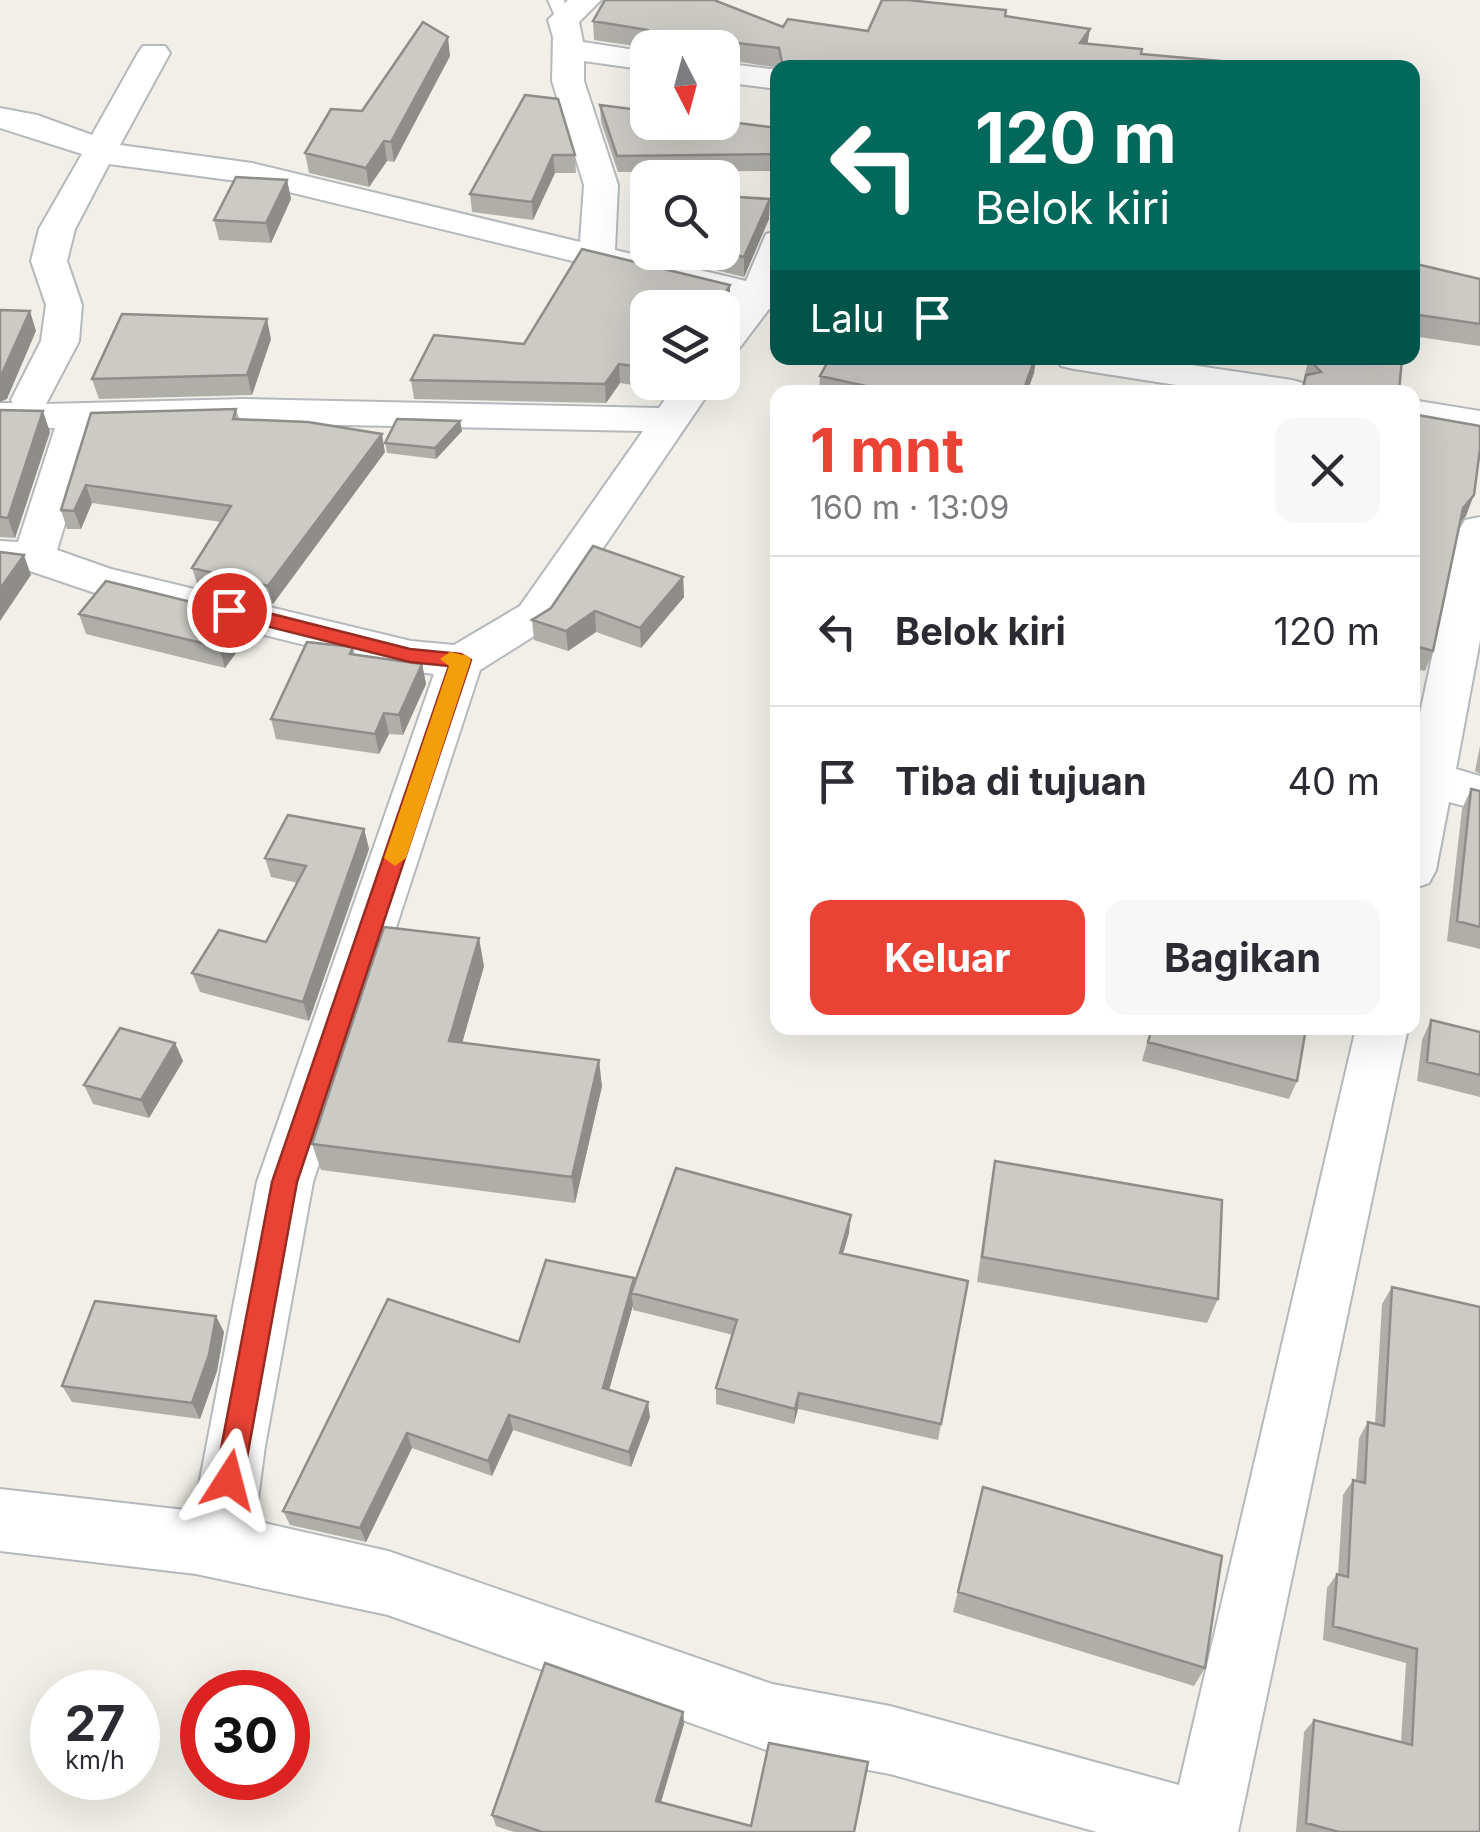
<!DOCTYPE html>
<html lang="id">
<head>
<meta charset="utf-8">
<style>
	:root { --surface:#fff; --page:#f7f7f7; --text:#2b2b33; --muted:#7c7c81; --line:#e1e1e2; --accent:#ea4335 }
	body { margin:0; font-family:Inter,sans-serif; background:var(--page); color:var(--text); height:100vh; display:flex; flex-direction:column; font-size:38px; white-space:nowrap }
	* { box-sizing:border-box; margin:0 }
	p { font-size:32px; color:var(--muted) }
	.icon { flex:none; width:55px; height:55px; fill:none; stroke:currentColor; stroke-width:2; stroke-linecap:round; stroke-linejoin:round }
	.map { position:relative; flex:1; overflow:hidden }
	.sheet { position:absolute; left:770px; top:385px; width:650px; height:650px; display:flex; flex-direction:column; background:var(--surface); border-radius:20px; box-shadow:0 10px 40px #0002 }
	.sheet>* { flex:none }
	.hud { position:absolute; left:770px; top:60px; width:650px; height:305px; border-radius:20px; box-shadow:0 10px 40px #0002; background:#00695c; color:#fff; overflow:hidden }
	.needle { width:65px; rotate:174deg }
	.controls { position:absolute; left:630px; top:30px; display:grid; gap:20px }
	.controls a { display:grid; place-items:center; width:110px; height:110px; border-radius:20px; background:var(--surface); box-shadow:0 10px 40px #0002; font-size:50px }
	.speed { position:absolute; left:30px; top:1670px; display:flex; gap:20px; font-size:50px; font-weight:700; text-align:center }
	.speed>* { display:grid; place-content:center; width:130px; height:130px; border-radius:50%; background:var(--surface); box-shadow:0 10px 40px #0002; line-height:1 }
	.speed small { font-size:25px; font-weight:400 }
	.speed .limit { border:15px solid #d22; background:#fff; color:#111 }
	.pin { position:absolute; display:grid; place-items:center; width:85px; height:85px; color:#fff; margin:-42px; border:5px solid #fff; border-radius:50%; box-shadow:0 2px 10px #0007 }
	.me { position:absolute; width:110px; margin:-55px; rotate:9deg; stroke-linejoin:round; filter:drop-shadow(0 0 8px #0008) }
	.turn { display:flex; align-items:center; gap:35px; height:210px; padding:0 40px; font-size:45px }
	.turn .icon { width:130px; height:130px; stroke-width:2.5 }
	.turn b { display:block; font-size:70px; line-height:85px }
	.then { display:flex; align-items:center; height:95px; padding:0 40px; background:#0003; gap:20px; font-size:38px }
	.round { display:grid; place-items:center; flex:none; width:105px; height:105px; border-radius:20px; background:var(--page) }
	.overview { display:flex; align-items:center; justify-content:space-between; height:170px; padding:0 40px }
	h1 { font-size:60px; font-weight:700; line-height:75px; color:var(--accent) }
	.button { display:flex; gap:20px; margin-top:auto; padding:20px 40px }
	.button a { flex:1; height:115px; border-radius:20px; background:var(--accent); color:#fff; font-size:40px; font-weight:700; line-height:115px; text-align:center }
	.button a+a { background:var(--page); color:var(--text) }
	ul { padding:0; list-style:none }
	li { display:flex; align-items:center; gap:30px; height:150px; padding:0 40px; border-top:2px solid var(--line) }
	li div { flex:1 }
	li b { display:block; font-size:38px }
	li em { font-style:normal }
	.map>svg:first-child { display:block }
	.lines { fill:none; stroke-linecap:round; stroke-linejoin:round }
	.service-casing { stroke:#b5b8bc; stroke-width:4 }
	.minor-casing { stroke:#b5b8bc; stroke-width:4 }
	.service { fill:#fff; fill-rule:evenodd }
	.minor { fill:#fff; fill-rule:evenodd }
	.wall { fill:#afaea9 }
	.shaded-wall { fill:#8f8d8a }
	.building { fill:#cccac5; stroke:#8f8d8a; stroke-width:2.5 }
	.route { fill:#ea4335; stroke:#982c22; stroke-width:2.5 }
	.slow { fill:#f59e0b }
</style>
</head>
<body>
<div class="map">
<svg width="1480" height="1832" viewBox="0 0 1480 1832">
	<rect width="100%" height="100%" fill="#f1efe8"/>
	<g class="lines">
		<defs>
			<path id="service" d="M 548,0 L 564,0 L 568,23 L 558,23 Z"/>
			<path id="minor" d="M 568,0 L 601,0 L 579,22 L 583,42 L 648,52 L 648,70 L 584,61 L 584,81 L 618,185 L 615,250 L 746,281 L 766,234 L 778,231 L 778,311 L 769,309 L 735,354 L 722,357 L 722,320 L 737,301 L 252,183 L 109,164 L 75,229 L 67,261 L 82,305 L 79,341 L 46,404 L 245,399 L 659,408 L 677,382 L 716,382 L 550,626 L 480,670 L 313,1182 L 265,1446 L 255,1521 L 388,1551 L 772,1684 L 890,1706 L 1179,1785 L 1356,1028 L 1408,1028 L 1238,1832 L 1097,1832 L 890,1774 L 772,1752 L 388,1615 L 196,1574 L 0,1551 L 0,1489 L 194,1511 L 257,1182 L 434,674 L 411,671 L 101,595 L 30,571 L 0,569 L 0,541 L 18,542 L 55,428 L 0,427 L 0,403 L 13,403 L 11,400 L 41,341 L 46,305 L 31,261 L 39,229 L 82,154 L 0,128 L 0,108 L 37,115 L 92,135 L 138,53 L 143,46 L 165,46 L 170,53 L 120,145 L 252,163 L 580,242 L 584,185 L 552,81 L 553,37 L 548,20 ZM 245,423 L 643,431 L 520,606 L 454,645 L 411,641 L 111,569 L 57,550 L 94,428 Z
				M 722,63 L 778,70 L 778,89 L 722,82 Z
				M 1055,358 L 1144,358 L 1292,380 L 1306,384 L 1311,392 L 1221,392 L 1074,369 L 1061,366 Z
				M 1412,400 L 1480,411 L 1480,435 L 1412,424 Z
				M 1480,517 L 1480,640 L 1456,769 L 1480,776 L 1480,810 L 1449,802 L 1436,870 L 1429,883 L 1412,889 L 1412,751 L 1459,530 L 1465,520 Z"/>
		</defs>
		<use href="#service" class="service-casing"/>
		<use href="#minor" class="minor-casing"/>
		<use href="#service" class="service"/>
		<use href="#minor" class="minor"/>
	</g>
	<path class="wall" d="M 1005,16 L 1088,44 L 1141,54 L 1254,68 L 779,68 L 722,59 L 722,48 L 648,48 L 594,40 L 593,21 L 868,31 Z
		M 450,56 L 394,162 L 387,161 L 369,187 L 309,173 L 305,153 L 362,111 Z
		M 525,95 L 575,155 L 576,173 L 555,173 L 533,220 L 472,212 L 470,194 Z
		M 600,105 L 778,128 L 778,171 L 618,172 L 601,122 Z
		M 287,180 L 291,199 L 271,243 L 219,240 L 214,220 Z
		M 722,196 L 769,219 L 744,277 L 679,261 L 679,252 L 722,252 Z
		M 582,249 L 730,285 L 730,303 L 722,317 L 722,308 L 648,308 L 648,382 L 672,382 L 667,390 L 620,383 L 606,403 L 414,399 L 411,380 L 434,335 L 524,344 Z
		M 1412,263 L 1480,279 L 1480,346 L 1412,336 Z
		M 271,339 L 252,395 L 99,399 L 92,379 Z
		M 1036,358 L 1034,373 L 1027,392 L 819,392 L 820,376 Z
		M 1286,358 L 1402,358 L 1399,392 L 1301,392 L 1308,360 Z
		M 236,409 L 239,419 L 385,452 L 273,604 L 198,586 L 192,568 L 221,522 L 92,503 L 81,529 L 67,529 L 61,510 L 91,413 Z
		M 0,410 L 50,432 L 15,538 L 0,537 Z
		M 1412,414 L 1466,516 L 1460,523 L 1433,651 L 1425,671 L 1412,668 Z
		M 460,421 L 462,431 L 436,459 L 387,453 L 385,443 Z
		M 683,577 L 684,597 L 641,648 L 596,632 L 568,651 L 534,640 L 532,620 Z
		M 79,614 L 244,615 L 249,635 L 225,668 L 86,634 Z
		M 353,647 L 355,655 L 422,664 L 426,684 L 403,735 L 389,734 L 379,754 L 276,739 L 271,719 Z
		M 1480,746 L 1480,774 L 1475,771 Z
		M 1471,789 L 1480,791 L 1480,949 L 1447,941 L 1462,809 Z
		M 364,829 L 369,849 L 309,1021 L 200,992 L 192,973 L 266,942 L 298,883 L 271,877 L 265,858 Z
		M 484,966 L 462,1043 L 602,1086 L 575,1203 L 321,1170 L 312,1144 Z
		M 1431,1020 L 1480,1032 L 1480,1097 L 1417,1081 L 1422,1040 Z
		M 1151,1028 L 1306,1028 L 1297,1081 L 1289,1099 L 1142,1061 Z
		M 175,1043 L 183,1061 L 149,1118 L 93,1104 L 84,1085 Z
		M 995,1161 L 1218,1299 L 1207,1323 L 977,1282 L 990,1187 Z
		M 849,1233 L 843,1254 L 968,1281 L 938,1440 L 798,1409 L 794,1424 L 716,1404 L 716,1388 L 733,1335 L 633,1310 L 633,1305 L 609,1390 L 650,1417 L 631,1467 L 513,1430 L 492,1476 L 412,1448 L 366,1542 L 290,1525 L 283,1511 L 519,1342 L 635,1284 Z
		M 1392,1287 L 1480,1832 L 1296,1832 L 1304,1732 L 1314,1720 L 1401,1742 L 1406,1663 L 1323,1640 L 1327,1588 L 1337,1574 L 1338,1575 L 1343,1495 L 1353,1480 L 1356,1480 L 1359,1438 L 1368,1422 L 1375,1424 L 1382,1304 Z
		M 224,1332 L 217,1371 L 200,1419 L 72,1402 L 62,1386 Z
		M 983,1487 L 1205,1668 L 1194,1686 L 953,1612 Z
		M 683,1712 L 684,1724 L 661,1802 L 751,1826 L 854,1832 L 514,1832 L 496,1826 L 492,1815 Z"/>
	<path class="shaded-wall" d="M 1090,29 L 1087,47 L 1080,43 Z
		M 448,37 L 450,56 L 394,162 L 391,142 Z
		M 384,141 L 387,161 L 369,187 L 366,168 Z
		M 553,155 L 555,173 L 533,220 L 532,202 Z
		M 287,180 L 291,199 L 271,243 L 266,223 Z
		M 770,199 L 769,219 L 744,277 L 744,257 Z
		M 730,285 L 730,303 L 722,317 L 722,308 L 717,308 Z
		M 30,311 L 36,331 L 7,399 L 0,402 L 0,378 Z
		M 267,319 L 271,339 L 252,395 L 247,375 Z
		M 1036,358 L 1034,373 L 1027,392 L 1023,392 Z
		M 619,364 L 620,383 L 606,403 L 605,384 Z
		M 43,411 L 50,432 L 15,538 L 8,518 Z
		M 460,421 L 462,431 L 436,459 L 435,448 Z
		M 382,434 L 385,452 L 273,604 L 268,586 Z
		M 86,485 L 92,503 L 81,529 L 74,511 Z
		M 1474,495 L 1466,516 L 1455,529 L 1463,508 Z
		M 24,555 L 31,575 L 0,621 L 0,589 Z
		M 683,577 L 684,597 L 641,648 L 640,628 Z
		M 595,611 L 596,632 L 568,651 L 566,631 Z
		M 244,615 L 249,635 L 225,668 L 219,647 Z
		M 422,664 L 426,684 L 403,735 L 399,715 Z
		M 384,713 L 389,734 L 379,754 L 375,734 Z
		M 364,829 L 369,849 L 309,1021 L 303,1002 Z
		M 479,938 L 484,966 L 455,1068 L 449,1041 Z
		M 175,1043 L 183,1061 L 149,1118 L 141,1100 Z
		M 599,1060 L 602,1086 L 575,1203 L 572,1177 Z
		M 851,1215 L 849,1233 L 838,1270 L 840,1253 Z
		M 634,1278 L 636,1294 L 631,1293 L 633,1305 L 605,1404 L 603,1388 Z
		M 216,1316 L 224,1332 L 217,1371 L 200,1419 L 192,1403 Z
		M 799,1393 L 798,1409 L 794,1424 L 795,1409 Z
		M 648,1402 L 650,1417 L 631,1467 L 629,1452 Z
		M 509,1415 L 513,1430 L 492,1476 L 488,1461 Z
		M 407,1433 L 412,1448 L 366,1542 L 360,1528 Z
		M 683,1712 L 684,1724 L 658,1812 L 656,1801 Z"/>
	<path class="building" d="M 605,0 L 714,0 L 783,27 L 788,19 L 868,31 L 882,0 L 907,0 L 1006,10 L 1005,16 L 1090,29 L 1080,43 L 1142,49 L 1141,54 L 1254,64 L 1254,68 L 814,68 L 782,62 L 779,48 L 722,41 L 719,48 L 708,48 L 651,37 L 648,30 L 593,21 Z
		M 423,22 L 448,37 L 391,142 L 384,141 L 366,168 L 305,153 L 331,109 L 362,111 Z
		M 525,95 L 558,99 L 575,155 L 553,155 L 532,202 L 470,194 Z
		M 600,105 L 648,111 L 648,122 L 722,122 L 722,121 L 778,128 L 778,154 L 617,156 Z
		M 236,177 L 287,180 L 266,223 L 214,220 Z
		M 722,196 L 770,199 L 744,257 L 722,252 Z
		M 582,249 L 730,285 L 717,308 L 648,308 L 648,368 L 619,364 L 605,384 L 411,380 L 434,335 L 524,344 Z
		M 1412,263 L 1480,279 L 1480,324 L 1412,314 Z
		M 0,310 L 30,311 L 0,378 Z
		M 122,314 L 267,319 L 247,375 L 92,379 Z
		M 830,358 L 1035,358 L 1023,392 L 862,392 L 866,386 L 820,376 Z
		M 1309,359 L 1402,358 L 1399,392 L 1302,392 L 1306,375 L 1321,372 Z
		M 236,409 L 233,419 L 308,422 L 382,434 L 268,586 L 192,568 L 231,506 L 86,485 L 74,511 L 61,510 L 91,413 Z
		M 0,410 L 43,411 L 8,518 L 0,517 Z
		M 1412,414 L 1480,426 L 1480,449 L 1474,495 L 1463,508 L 1433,651 L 1412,645 Z
		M 397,419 L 460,421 L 435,448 L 385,443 Z
		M 593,546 L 683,577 L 640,628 L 595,611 L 566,631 L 532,620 L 551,608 Z
		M 0,552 L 24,555 L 0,589 Z
		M 106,581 L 244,615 L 219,647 L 79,614 Z
		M 307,642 L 353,647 L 350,654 L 422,664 L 399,715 L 384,713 L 375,734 L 271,719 Z
		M 1471,789 L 1480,791 L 1480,927 L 1457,921 Z
		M 288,815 L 364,829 L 303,1002 L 192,973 L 219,930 L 266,942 L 306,866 L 265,858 Z
		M 384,927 L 479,938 L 449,1041 L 599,1060 L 572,1177 L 312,1144 Z
		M 1431,1020 L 1480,1032 L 1480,1075 L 1427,1062 Z
		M 120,1028 L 175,1043 L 141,1100 L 84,1085 Z
		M 1152,1028 L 1306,1028 L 1297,1081 L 1148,1042 Z
		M 995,1161 L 1222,1200 L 1218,1299 L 982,1257 Z
		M 676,1168 L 851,1215 L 840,1253 L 968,1281 L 941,1424 L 799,1393 L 795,1409 L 716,1388 L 737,1320 L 631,1293 Z
		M 546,1260 L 634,1278 L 603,1388 L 648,1402 L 629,1452 L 509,1415 L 488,1461 L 407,1433 L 360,1528 L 283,1511 L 388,1299 L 519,1342 Z
		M 1392,1287 L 1480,1307 L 1480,1832 L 1339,1832 L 1306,1823 L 1314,1720 L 1412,1745 L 1417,1649 L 1333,1626 L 1337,1574 L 1348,1577 L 1353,1480 L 1365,1483 L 1368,1422 L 1384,1426 Z
		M 95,1301 L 216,1316 L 209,1355 L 192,1403 L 62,1386 Z
		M 983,1487 L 1222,1556 L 1205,1668 L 958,1592 Z
		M 545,1663 L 683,1712 L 656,1801 L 751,1826 L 769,1743 L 868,1762 L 854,1832 L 542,1832 L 492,1815 Z"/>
	<path class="route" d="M 229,603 L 410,649 L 461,654 L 471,660 L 297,1182 L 243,1480 L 239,1490 L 229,1494 L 219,1490 L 215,1480 L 272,1182 L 449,666 L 410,662 L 222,615 L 222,605 Z"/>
	<path class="slow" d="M 450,652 L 468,656 L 471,660 L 406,858 L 395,866 L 384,858 L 449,666 L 440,659 Z"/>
</svg>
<div class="controls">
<a><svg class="needle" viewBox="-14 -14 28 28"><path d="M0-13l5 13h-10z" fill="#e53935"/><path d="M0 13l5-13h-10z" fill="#7c7c81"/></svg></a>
<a><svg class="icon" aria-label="search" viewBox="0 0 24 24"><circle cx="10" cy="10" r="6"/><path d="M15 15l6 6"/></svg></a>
<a><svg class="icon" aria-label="layers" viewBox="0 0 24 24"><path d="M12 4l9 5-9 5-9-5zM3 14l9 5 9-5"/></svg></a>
</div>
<div class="speed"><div>27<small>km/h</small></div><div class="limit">30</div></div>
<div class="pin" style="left:229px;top:610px;background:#d93025"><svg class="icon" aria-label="arrive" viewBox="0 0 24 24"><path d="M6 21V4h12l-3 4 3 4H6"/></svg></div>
<svg class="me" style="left:229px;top:1480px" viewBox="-20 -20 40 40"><path d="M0-17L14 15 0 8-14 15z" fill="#ea4335" stroke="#fff" stroke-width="4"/></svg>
<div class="hud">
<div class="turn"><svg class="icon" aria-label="left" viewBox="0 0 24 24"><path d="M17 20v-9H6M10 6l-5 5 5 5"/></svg><div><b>120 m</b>Belok kiri</div></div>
<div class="then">Lalu<svg class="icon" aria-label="arrive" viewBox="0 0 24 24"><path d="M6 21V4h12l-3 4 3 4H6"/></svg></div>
</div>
<section class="sheet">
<div class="overview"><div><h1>1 mnt</h1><p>160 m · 13:09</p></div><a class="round"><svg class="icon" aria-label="close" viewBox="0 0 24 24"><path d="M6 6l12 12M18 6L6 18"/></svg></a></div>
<ul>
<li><svg class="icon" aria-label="left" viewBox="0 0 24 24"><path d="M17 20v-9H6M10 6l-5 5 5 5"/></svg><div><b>Belok kiri</b></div><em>120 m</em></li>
<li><svg class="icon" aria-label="arrive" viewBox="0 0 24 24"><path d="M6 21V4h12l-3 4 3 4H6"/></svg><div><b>Tiba di tujuan</b></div><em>40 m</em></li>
</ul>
<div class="button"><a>Keluar</a><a>Bagikan</a></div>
</section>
</div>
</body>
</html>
